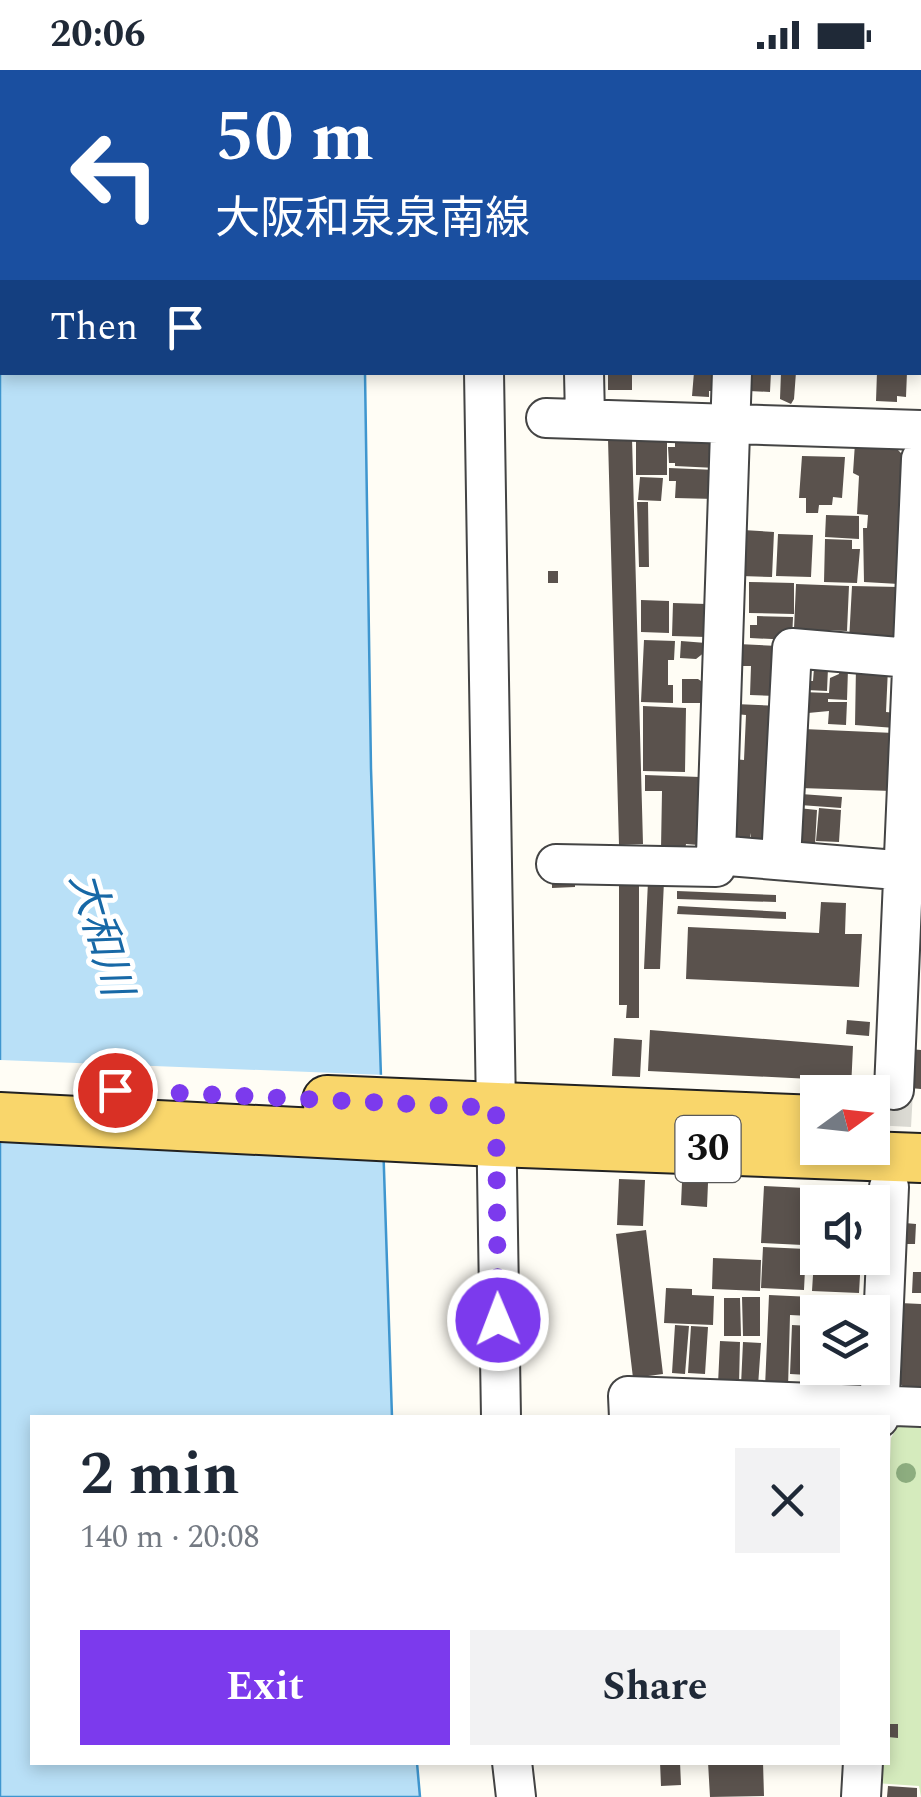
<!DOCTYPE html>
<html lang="en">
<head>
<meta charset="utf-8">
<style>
	:root { --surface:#fff; --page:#f2f2f3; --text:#1f2937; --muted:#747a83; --accent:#7c3aed }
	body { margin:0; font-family:Spectral,"Noto Sans JP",serif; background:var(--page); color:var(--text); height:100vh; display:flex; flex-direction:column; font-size:38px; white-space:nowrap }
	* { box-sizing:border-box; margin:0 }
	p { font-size:32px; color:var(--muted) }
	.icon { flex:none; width:55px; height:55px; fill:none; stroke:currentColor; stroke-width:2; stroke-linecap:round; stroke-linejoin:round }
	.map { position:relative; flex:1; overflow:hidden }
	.details { position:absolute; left:30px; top:1345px; width:860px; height:350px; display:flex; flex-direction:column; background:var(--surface); border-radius:0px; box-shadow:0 5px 15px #0003 }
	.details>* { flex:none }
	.guide { position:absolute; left:0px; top:0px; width:922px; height:305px; box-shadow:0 5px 15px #0003; background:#1a4fa0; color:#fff; overflow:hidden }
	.needle { width:65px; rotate:75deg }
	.buttons { position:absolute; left:800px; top:1005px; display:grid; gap:20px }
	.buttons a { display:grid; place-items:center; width:90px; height:90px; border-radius:0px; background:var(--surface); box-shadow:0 5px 15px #0003; font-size:50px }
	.pin { position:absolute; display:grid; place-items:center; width:85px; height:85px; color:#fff; margin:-42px; border:5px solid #fff; border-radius:50%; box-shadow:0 2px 10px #0007 }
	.me { position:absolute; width:110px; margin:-55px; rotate:359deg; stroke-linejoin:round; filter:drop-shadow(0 0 8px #0008) }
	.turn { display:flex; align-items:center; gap:35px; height:210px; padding:0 50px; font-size:45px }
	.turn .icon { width:130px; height:130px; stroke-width:2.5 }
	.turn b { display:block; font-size:70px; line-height:85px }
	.then { display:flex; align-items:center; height:95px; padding:0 50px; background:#0003; gap:20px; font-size:38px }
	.round { display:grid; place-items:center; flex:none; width:105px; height:105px; border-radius:0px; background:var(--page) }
	.overview { display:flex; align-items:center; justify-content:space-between; height:170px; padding:0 50px }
	h1 { font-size:60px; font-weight:700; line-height:75px }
	.primary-button { display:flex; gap:20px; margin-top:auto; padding:20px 50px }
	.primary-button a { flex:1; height:115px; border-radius:0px; background:var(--accent); color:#fff; font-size:40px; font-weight:700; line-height:115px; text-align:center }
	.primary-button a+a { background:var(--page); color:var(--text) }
	.status { display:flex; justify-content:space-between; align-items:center; height:70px; padding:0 50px; background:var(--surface); direction:ltr }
	.status svg { height:28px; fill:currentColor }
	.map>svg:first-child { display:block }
	.green { fill:#d5ebbd }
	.water { fill:#b9e0f7; stroke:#3f96cf; stroke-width:2.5 }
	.pier { fill:#fffdf5 }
	.building { fill:#5a524d }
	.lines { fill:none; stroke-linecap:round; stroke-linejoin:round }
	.minor-tunnel { stroke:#dbdad3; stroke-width:38; stroke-dasharray:38 19; stroke-linecap:butt }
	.minor-casing { stroke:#444; stroke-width:42 }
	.major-casing { stroke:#222; stroke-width:52 }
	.minor { stroke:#fff; stroke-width:38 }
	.major { stroke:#f9d66b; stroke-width:48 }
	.tree { fill:#8dad7f }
	.route { stroke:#7c3aed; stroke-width:18; stroke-dasharray:0 32.4 }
	.labels { text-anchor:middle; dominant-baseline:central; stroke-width:10; stroke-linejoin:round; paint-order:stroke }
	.shield { fill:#fff; stroke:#585858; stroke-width:2.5 }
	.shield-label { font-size:38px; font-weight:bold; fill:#111 }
	.water-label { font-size:42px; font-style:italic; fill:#1768a6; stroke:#fff }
</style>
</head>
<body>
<div class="status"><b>20:06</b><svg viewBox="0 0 49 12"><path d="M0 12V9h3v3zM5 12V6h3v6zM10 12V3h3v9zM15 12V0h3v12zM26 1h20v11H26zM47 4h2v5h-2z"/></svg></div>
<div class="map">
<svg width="921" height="1727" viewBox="0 0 921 1727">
	<rect width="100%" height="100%" fill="#fffdf5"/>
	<path class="green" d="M 899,1354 L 921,1354 L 921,1727 L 919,1716 L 875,1713 L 876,1693 L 888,1692 L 888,1439 L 891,1368 Z"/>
	<path class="water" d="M 0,0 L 360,0 L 2,2 L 2,302 L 365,303 L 371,699 L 392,1347 L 32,1348 L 32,1692 L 417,1693 L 420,1727 L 0,1727 Z"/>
	<path class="pier" d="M 0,990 L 386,1005 L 389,1083 L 0,1068 Z"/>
	<path class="building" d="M 608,302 L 632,302 L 632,320 L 608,320 Z
		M 694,302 L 716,302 L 715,321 L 709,321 L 709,327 L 692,326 Z
		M 750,302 L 771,302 L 770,322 L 749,321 Z
		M 781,302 L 796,302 L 794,329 L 791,334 L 780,329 Z
		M 877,302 L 907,302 L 906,327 L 897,326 L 897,332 L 876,331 Z
		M 636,364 L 667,364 L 667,405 L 636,405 Z
		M 675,366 L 713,371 L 716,398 L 675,396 L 675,393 L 669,393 L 668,377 L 675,377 Z
		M 632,368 L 643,774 L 619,775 L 608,369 Z
		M 855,373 L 894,376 L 908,390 L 904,448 L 899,448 L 899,459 L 902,460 L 899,514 L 864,512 L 863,458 L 867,458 L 868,445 L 857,444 L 859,406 L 853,403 Z
		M 802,386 L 845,387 L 842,428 L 833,427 L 832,435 L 819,435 L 818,443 L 806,443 L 806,428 L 799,428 Z
		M 669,398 L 716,400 L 715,429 L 675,428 L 676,411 L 669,411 Z
		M 640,407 L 663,408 L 661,431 L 638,430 Z
		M 637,432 L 648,432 L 649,497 L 639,497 Z
		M 826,445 L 859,446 L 859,469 L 825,467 Z
		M 743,460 L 774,462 L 772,507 L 741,506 Z
		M 778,464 L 813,465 L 811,507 L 776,506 Z
		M 825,469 L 852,470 L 852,479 L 860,479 L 857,513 L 824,512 Z
		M 548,501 L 558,501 L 558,513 L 548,513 Z
		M 749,512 L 794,513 L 794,544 L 749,543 Z
		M 796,514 L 849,516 L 847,561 L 794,559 Z
		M 852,516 L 899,517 L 897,569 L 849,571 Z
		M 641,530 L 669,531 L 669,563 L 641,562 Z
		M 673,533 L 707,534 L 706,567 L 672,566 Z
		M 757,546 L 793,547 L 792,570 L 750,568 L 750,555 L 757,555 Z
		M 644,570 L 675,571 L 674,590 L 668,590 L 668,615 L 673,615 L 673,633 L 641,632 Z
		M 681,571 L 706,573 L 705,582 L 696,589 L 680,588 Z
		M 738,574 L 778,576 L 777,626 L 750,625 L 751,596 L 737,596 Z
		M 856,596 L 888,598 L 886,642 L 896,643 L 895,658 L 855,655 Z
		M 814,598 L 828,598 L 827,621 L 807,620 L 807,611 L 813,611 Z
		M 840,598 L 848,599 L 847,630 L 828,629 L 828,632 L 847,632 L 846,655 L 828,654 L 829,641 L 808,643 L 808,633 L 802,632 L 802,622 L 829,623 L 830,608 L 839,604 Z
		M 682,609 L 698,609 L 704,613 L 703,633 L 682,633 Z
		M 735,634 L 781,636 L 775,769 L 751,775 L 751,763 L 749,774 L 730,770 L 733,689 L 744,690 L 746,645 L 735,644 Z
		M 643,636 L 686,638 L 685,702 L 643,701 Z
		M 803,659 L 894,663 L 892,721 L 800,718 Z
		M 645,705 L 700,707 L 698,775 L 686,774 L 685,780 L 661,779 L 662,721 L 645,721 Z
		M 801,724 L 842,727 L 841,738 L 800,735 Z
		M 798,738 L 817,740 L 815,775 L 796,770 Z
		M 819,738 L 841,740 L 839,772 L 816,771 Z
		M 552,808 L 575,808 L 575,817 L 552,818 Z
		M 619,808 L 639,808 L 639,948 L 626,948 L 627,935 L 619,935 Z
		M 648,811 L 664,811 L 660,899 L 644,899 Z
		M 677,821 L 776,825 L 776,832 L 677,829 Z
		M 821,832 L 846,833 L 845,864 L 862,864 L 859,917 L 686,909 L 688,857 L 819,863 Z
		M 678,836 L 786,842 L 786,849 L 677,844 Z
		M 847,950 L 870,952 L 869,966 L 846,964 Z
		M 650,960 L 853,976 L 851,1019 L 831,1018 L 831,1013 L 811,1012 L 811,1009 L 648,1001 Z
		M 614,968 L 642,970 L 640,1007 L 612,1006 Z
		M 909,979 L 921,980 L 921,1019 L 910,1018 Z
		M 619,1109 L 645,1110 L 643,1156 L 617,1155 Z
		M 682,1112 L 708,1113 L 707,1137 L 681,1135 Z
		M 764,1116 L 805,1118 L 803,1175 L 761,1173 Z
		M 810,1121 L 850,1123 L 850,1132 L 818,1132 L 818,1150 L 809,1150 Z
		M 905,1153 L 916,1154 L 915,1174 L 905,1174 Z
		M 646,1160 L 663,1304 L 633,1308 L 616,1164 Z
		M 815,1173 L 818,1173 L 818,1188 L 861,1188 L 859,1223 L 812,1221 Z
		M 763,1177 L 806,1179 L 804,1220 L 761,1218 Z
		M 713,1188 L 761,1190 L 760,1221 L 712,1219 Z
		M 913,1202 L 921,1202 L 921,1223 L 912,1223 Z
		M 666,1218 L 692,1219 L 692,1225 L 714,1226 L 713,1255 L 664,1253 Z
		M 769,1225 L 812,1227 L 810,1246 L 790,1245 L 788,1318 L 765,1317 Z
		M 815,1226 L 874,1230 L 874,1242 L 818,1242 L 818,1249 L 813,1249 Z
		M 742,1227 L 760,1227 L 760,1266 L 743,1266 Z
		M 724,1228 L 740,1228 L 741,1266 L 724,1266 Z
		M 900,1233 L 921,1234 L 921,1322 L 908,1321 L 897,1311 Z
		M 675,1255 L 689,1256 L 685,1304 L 672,1303 Z
		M 792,1255 L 811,1256 L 809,1305 L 790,1304 Z
		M 691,1256 L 708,1257 L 705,1304 L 688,1303 Z
		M 814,1267 L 818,1267 L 818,1298 L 834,1298 L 834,1318 L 812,1318 Z
		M 720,1271 L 740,1272 L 739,1315 L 718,1314 Z
		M 743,1272 L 761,1273 L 758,1316 L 741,1315 Z
		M 838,1298 L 869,1298 L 868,1310 L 855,1320 L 837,1319 Z
		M 888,1654 L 898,1654 L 898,1668 L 888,1667 Z
		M 660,1692 L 680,1692 L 681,1715 L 661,1716 Z
		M 708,1692 L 763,1692 L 764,1726 L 710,1727 Z
		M 888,1716 L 917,1718 L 917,1727 L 887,1727 Z"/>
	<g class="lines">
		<path class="minor-tunnel" d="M 889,1113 L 894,1020"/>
		<defs>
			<path id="minor" d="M 480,0 L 480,2
				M 575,0 L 575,2
				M 920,54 L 921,54
				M 484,302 L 501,1348
				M 584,302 L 585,348
				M 546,348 L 921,360
				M 716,785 L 732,302
				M 781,790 L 792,578 L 910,588
				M 556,794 L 716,797 L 716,785 L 921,802
				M 894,1020 L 921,389
				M 629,1348 L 628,1326 L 921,1337
				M 879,1348 L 889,1117
				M 512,1692 L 516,1727
				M 861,1727 L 863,1692"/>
			<path id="major" d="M 327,1030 L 818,1050
				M 0,1047 L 495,1072 L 921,1088"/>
		</defs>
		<use href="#minor" class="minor-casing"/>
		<use href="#major" class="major-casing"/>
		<use href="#minor" class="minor"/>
		<use href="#major" class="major"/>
	</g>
	<circle class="tree" cx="906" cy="1403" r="10"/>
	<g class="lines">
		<path class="route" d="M 115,1020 L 496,1038 L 498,1250"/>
	</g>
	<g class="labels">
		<rect class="shield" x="675.5" y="1046" width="65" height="66" rx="8"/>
		<g class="shield-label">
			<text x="708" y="1079">30</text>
		</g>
		<g class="water-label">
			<text transform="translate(100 864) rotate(74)">大和川</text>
		</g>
	</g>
</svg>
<div class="buttons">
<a><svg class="needle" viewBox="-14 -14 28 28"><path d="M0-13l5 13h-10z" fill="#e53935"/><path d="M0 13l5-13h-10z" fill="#747a83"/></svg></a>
<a><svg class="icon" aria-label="sound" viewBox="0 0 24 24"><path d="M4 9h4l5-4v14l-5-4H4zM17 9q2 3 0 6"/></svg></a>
<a><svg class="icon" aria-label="layers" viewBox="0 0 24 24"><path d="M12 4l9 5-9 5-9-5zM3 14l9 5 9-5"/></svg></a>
</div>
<div class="pin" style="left:115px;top:1020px;background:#d93025"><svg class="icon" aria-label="arrive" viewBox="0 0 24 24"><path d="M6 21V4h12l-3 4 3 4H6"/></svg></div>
<svg class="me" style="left:498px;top:1250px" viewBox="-20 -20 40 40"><circle r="17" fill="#7c3aed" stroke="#fff" stroke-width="3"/><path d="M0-11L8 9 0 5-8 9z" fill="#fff"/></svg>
<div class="guide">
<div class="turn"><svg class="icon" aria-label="left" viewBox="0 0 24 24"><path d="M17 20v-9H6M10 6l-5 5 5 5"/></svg><div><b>50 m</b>大阪和泉泉南線</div></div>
<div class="then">Then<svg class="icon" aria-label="arrive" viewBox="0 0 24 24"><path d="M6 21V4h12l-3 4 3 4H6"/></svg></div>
</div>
<section class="details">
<div class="overview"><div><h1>2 min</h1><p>140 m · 20:08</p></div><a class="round"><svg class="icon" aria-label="close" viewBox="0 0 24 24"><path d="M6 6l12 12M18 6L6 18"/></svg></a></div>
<div class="primary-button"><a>Exit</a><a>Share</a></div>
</section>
</div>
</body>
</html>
